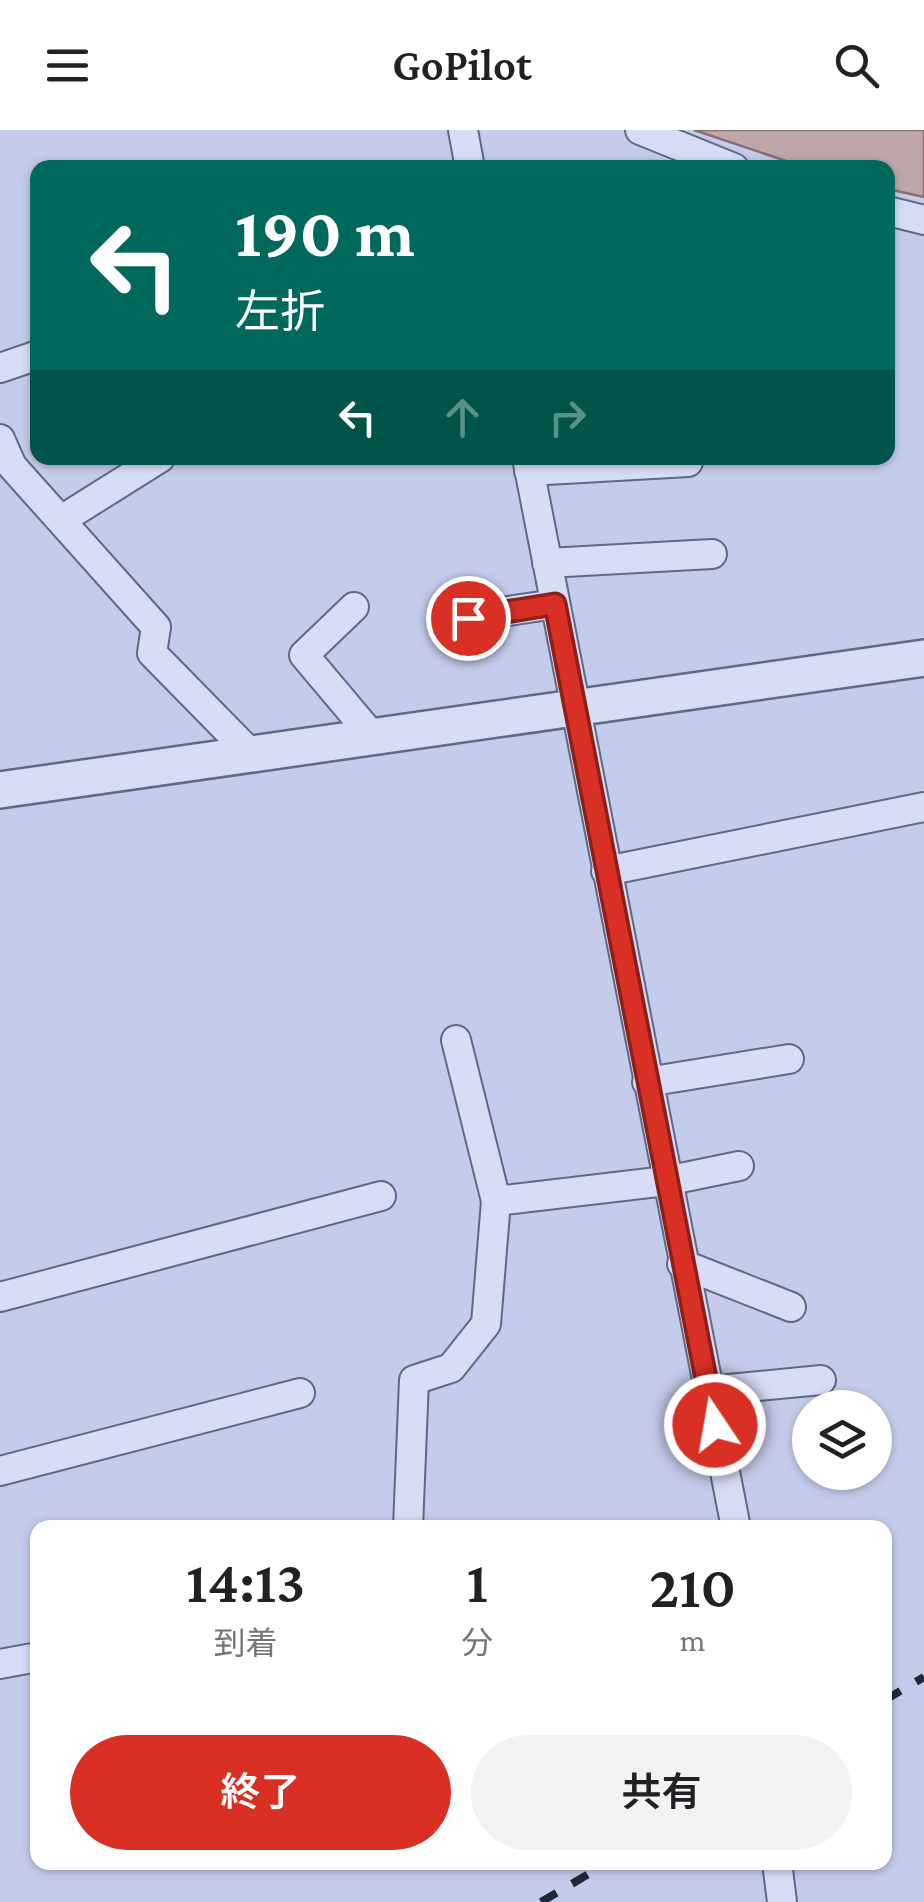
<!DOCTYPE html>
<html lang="ja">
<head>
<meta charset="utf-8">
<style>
	:root { --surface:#fff; --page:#f2f2f2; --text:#202124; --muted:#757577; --accent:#d93025 }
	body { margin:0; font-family:"Crimson Pro","Noto Sans JP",serif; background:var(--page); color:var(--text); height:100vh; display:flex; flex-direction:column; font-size:38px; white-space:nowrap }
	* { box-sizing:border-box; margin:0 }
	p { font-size:32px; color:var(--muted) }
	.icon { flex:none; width:55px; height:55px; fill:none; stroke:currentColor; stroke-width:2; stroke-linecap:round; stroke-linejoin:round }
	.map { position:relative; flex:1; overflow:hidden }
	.side { position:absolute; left:30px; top:1390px; width:862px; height:350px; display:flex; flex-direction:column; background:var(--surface); border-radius:20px; box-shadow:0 2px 8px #0004 }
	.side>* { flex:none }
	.hud { position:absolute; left:30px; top:30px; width:865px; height:305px; border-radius:20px; box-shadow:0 2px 8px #0004; background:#00695c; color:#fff; overflow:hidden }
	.controls { position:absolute; left:792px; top:1260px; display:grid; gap:20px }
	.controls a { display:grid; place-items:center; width:100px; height:100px; border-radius:50%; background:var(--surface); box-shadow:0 2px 8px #0004; font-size:50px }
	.pin { position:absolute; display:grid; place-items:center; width:85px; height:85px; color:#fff; margin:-42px; border:5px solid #fff; border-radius:50%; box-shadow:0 2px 10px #0007 }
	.me { position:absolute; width:110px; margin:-55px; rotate:348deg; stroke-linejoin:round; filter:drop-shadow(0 0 8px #0008) }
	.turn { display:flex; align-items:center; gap:35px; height:210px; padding:0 40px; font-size:45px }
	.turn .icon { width:130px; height:130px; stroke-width:2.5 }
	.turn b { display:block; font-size:70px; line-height:85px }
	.lanes { display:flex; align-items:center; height:95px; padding:0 40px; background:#0003; justify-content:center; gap:50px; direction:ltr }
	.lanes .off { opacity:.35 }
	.eta { display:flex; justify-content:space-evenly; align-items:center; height:170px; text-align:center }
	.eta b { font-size:60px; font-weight:600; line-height:70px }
	.button { display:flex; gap:20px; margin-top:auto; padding:20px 40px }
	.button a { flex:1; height:115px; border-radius:60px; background:var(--accent); color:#fff; font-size:40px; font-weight:600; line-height:115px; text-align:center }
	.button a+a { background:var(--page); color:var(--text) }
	header { display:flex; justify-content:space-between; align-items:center; height:130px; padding:0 40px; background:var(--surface); font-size:45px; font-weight:600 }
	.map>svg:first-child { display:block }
	.water { fill:#bea7ab; stroke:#8c6e72; stroke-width:2.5 }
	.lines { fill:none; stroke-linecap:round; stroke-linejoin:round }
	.minor-casing { stroke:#5d6a84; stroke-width:32 }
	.tertiary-casing { stroke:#5d6a84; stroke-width:40 }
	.minor { stroke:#d8ddf6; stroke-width:28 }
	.tertiary { stroke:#d8ddf6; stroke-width:35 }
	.rail { stroke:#1f2836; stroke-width:8; stroke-dasharray:18 18; stroke-linecap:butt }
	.route-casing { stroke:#8d1f18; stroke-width:25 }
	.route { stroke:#d93025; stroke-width:18 }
</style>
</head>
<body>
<header><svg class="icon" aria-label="menu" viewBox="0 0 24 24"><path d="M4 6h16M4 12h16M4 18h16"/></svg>GoPilot<svg class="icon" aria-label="search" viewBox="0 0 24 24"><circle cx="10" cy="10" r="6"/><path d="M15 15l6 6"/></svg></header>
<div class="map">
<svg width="924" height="1772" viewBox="0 0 924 1772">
	<rect width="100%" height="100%" fill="#c5cceb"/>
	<path class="water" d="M 694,0 L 924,0 L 924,67 L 888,59 L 888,38 L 804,37 Z"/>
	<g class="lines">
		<defs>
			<path id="minor" d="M 463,0 L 470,38
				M 640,0 L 734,38
				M 888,81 L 924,90
				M 0,238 L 38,225
				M 0,309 L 12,336 L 156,497 L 152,523 L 251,624
				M 527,328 L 736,1398
				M 529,341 L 688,332
				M 61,390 L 160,328
				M 547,433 L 712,424
				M 354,477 L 304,525 L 373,607
				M 468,487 L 555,474
				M 606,741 L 924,677
				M 647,952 L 789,929
				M 496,1071 L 666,1051 L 739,1036
				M 682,1134 L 791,1177
				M 0,1167 L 381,1066
				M 708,1261 L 821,1250
				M 0,1341 L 300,1263
				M 408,1398 L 414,1250 L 451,1238 L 486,1194 L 496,1071 L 456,910
				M 0,1534 L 38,1527
				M 777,1732 L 782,1772"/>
			<path id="tertiary" d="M 0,660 L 924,528"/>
		</defs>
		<use href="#minor" class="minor-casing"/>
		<use href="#tertiary" class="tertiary-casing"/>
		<use href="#minor" class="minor"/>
		<use href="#tertiary" class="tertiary"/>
		<path class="rail" d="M 885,1570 L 924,1547
			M 541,1772 L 609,1732"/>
	</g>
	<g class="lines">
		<defs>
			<path id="route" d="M 468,488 L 555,474 L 715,1295"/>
		</defs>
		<use href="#route" class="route-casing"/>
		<use href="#route" class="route"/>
	</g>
</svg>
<div class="controls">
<a><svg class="icon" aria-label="layers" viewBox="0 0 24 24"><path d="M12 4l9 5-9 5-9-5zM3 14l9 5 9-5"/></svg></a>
</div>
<div class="pin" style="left:468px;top:488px;background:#d93025"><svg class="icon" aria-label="arrive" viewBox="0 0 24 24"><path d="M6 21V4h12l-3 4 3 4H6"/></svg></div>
<svg class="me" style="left:715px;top:1295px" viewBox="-20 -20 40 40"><circle r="17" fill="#d93025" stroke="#fff" stroke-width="3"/><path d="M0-11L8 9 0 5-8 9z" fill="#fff"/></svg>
<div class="hud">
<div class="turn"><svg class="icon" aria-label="left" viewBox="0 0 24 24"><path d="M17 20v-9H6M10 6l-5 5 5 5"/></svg><div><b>190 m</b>左折</div></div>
<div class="lanes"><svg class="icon" aria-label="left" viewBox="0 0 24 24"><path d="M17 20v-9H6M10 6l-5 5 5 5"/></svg><svg class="icon off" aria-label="ahead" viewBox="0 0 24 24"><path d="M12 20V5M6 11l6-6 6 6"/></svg><svg class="icon off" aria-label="right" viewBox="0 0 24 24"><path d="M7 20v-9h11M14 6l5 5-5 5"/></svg></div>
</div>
<section class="side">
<div class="eta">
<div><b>14:13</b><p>到着</p></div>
<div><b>1</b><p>分</p></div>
<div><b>210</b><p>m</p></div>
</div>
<div class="button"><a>終了</a><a>共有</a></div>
</section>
</div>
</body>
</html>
